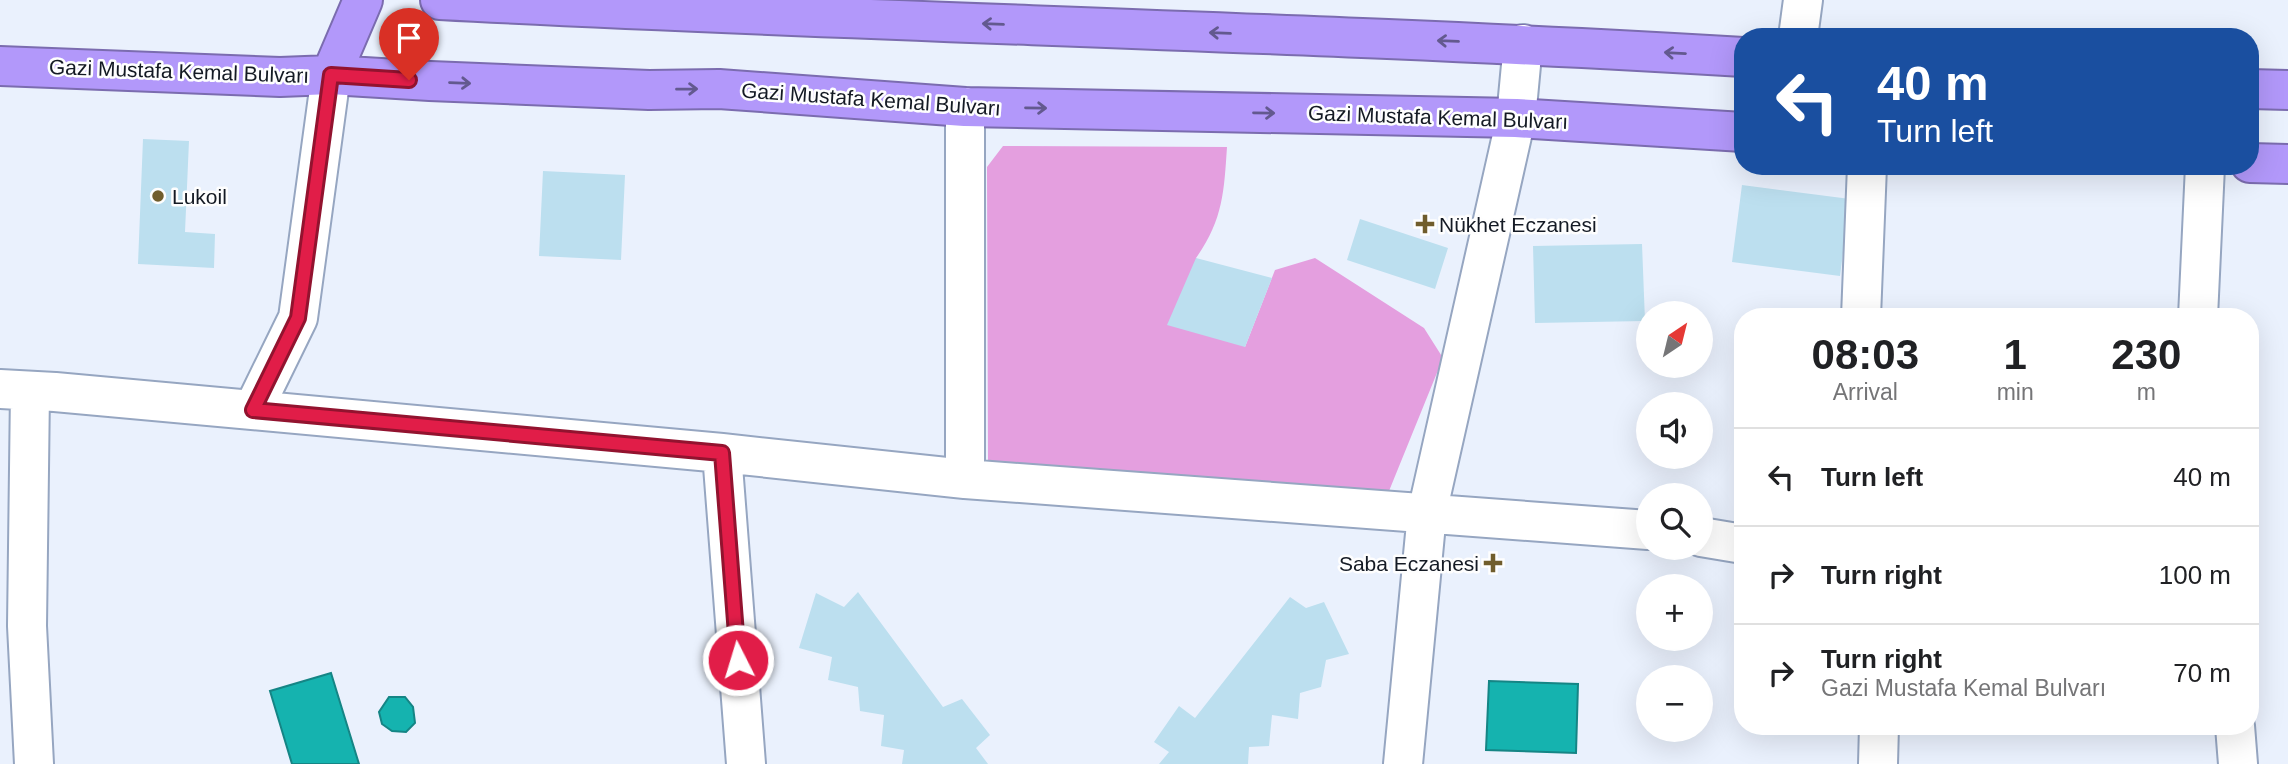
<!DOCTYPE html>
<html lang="en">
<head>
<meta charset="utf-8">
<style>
	:root { --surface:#fff; --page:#f2f2f2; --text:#202124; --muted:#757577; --line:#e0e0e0 }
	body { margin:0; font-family:Helvetica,sans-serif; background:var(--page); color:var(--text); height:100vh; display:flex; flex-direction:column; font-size:26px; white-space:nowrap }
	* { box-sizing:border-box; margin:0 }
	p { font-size:23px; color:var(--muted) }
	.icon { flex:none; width:38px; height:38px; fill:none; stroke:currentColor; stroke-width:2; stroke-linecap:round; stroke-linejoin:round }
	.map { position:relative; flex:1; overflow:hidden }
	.drawer { position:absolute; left:1734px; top:308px; width:525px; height:427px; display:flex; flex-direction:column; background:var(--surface); border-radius:28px; box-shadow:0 7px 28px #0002 }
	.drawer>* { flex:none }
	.banner { position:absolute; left:1734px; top:28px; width:525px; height:147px; border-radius:28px; box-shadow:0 7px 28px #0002; background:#1a4fa0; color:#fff; overflow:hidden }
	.needle { width:46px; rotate:35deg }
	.controls { position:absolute; left:1636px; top:301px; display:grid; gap:14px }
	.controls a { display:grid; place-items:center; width:77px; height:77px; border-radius:50%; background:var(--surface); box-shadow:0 7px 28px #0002; font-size:35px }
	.pin { position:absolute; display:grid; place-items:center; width:60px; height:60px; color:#fff; margin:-72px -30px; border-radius:50% 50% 50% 0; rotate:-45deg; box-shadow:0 0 7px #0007 }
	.pin .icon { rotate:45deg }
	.me { position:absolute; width:77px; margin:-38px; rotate:355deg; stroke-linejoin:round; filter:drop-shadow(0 0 5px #0008) }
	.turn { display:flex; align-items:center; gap:24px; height:147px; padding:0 28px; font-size:32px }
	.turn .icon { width:91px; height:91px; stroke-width:2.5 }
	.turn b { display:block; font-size:49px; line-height:60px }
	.eta { display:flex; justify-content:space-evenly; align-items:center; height:119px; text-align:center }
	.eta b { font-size:42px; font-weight:800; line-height:49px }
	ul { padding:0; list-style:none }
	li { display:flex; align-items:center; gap:21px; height:98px; padding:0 28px; border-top:2px solid var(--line) }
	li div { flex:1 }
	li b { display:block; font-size:26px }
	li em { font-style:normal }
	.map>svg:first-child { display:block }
	.forest { fill:#e49fdf }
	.water { fill:#15b3af; stroke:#158585; stroke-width:2 }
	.building { fill:#bcdfef }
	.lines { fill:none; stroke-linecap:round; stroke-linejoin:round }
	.minor-casing { stroke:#96a6c1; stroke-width:42 }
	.highway-casing { stroke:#7b6caf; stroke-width:42 }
	.minor { stroke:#fff; stroke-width:38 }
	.highway { stroke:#b298fa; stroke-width:38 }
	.oneway { stroke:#63598f }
	.route-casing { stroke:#92132f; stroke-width:18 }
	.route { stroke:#e11d48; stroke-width:12 }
	.poi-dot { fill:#705d2c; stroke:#fefefe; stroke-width:2.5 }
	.labels { text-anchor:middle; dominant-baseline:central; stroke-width:5; stroke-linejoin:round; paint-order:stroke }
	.street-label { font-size:21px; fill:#141a24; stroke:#fefefe }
	.poi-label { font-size:21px; fill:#141a24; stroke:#fefefe; text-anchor:start }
</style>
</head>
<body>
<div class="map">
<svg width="2288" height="764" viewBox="0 0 2288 764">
	<rect width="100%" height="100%" fill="#eaf1fd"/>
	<path class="forest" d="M 1003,146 L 1227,147 C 1224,192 1223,220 1196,258 L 1245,347 L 1275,270 L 1315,258 L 1424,328 L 1443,358 L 1389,491 L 988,462 L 987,167 Z"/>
	<path class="water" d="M 331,673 L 359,764 L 292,764 L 270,691 Z
		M 1489,681 L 1578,684 L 1576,753 L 1486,750 Z
		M 389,697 L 405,697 L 413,707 L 415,723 L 406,732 L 392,731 L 382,724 L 379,712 Z"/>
	<path class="building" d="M 143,139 L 189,141 L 185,232 L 215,234 L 214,268 L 138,264 Z
		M 543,171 L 625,175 L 621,260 L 539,256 Z
		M 1742,185 L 1850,199 L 1840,276 L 1732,262 Z
		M 1360,219 L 1448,248 L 1435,289 L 1347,260 Z
		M 1642,244 L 1645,321 L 1535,323 L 1533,246 Z
		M 1196,258 L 1272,278 L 1245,347 L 1167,325 Z
		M 858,592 L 943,707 L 962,699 L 990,735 L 976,748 L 988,764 L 902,764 L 904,750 L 881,746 L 884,715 L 860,711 L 858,687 L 828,680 L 832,657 L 799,648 L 816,593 L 844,607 Z
		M 1290,597 L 1306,608 L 1324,602 L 1349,654 L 1326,660 L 1321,687 L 1300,693 L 1298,719 L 1272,715 L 1269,746 L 1249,747 L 1248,764 L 1159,764 L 1169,752 L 1154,742 L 1179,706 L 1195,718 Z"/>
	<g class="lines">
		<defs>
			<path id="minor" d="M 1798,37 L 1803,0
				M 1861,317 L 1867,166
				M 2198,317 L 2205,166
				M 0,389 L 55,392 L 722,453 L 965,479 L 1648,530
				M 30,391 L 27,626 L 34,764
				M 253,410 L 298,318 L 331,75
				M 722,453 L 746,764
				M 965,479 L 965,107
				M 1701,537 L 1743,544
				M 2235,726 L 2238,764
				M 1403,764 L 1427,513 L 1516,118 L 1523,44
				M 1878,764 L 1879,726"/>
			<path id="highway" d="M 440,0 C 874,23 1309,31 1743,57
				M 0,66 L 280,77 L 331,75 L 430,81 L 649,90 L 719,89 L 965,107 L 1516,118 L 1743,132
				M 331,75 L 363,0
				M 2250,89 L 2288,90
				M 2250,163 L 2288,164"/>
		</defs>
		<use href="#minor" class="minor-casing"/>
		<use href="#highway" class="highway-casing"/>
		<use href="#minor" class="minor"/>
		<use href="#highway" class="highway"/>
	</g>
	<defs><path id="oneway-shaft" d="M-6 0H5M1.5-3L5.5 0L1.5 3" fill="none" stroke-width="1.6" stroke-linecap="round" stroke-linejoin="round" transform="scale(1.75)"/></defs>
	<g class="oneway">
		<use href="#oneway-shaft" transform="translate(993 24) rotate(-178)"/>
		<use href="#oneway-shaft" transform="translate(1220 33) rotate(-178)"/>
		<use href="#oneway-shaft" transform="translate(1448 41) rotate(-178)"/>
		<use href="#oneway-shaft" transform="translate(1675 53) rotate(-177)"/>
		<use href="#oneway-shaft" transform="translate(460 83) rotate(2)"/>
		<use href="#oneway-shaft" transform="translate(687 89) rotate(-1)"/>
		<use href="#oneway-shaft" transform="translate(1036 108) rotate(1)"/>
		<use href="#oneway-shaft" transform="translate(1264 113) rotate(1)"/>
	</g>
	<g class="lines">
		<defs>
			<path id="route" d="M 409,80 L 331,75 L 298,318 L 253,410 L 722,453 L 738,660"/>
		</defs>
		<use href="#route" class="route-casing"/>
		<use href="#route" class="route"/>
	</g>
	<g class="poi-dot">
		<circle cx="158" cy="196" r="7"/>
		<path d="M1421.5 213.5h7v7h7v7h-7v7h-7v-7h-7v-7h7z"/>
		<path d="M1489.5 552.5h7v7h7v7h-7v7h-7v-7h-7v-7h7z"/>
	</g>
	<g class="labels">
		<g class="street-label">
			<text transform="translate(179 71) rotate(2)">Gazi Mustafa Kemal Bulvarı</text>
			<text transform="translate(871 99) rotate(4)">Gazi Mustafa Kemal Bulvarı</text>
			<text transform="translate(1438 117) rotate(2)">Gazi Mustafa Kemal Bulvarı</text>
		</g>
		<g class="poi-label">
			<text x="172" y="196">Lukoil</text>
			<text x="1439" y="224">Nükhet Eczanesi</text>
			<text x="1479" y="563" text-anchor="end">Saba Eczanesi</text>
		</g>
	</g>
</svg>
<div class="controls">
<a><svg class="needle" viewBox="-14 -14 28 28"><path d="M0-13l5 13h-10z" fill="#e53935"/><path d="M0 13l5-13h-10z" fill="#757577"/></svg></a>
<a><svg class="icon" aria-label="sound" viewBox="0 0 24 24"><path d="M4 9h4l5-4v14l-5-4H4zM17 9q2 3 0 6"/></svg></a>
<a><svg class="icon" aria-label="search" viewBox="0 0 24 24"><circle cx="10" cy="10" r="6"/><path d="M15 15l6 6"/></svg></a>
<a>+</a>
<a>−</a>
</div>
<div class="pin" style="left:409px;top:80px;background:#d93025"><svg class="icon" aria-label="arrive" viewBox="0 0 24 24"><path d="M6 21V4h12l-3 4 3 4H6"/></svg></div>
<svg class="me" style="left:738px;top:660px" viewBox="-20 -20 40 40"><circle r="17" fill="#e11d48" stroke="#fff" stroke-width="3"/><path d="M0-11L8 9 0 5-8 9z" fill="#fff"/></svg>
<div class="banner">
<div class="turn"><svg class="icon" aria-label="left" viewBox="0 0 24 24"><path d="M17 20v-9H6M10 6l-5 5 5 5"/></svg><div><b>40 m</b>Turn left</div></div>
</div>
<section class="drawer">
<div class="eta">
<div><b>08:03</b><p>Arrival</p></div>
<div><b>1</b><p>min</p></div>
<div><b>230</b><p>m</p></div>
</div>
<ul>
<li><svg class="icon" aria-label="left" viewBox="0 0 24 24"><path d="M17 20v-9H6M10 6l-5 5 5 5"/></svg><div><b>Turn left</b></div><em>40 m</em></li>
<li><svg class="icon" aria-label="right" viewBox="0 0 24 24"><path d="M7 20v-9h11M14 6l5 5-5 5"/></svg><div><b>Turn right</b></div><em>100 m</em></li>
<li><svg class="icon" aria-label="right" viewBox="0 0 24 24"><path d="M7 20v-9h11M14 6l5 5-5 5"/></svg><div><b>Turn right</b><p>Gazi Mustafa Kemal Bulvarı</p></div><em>70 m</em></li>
</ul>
</section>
</div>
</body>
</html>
